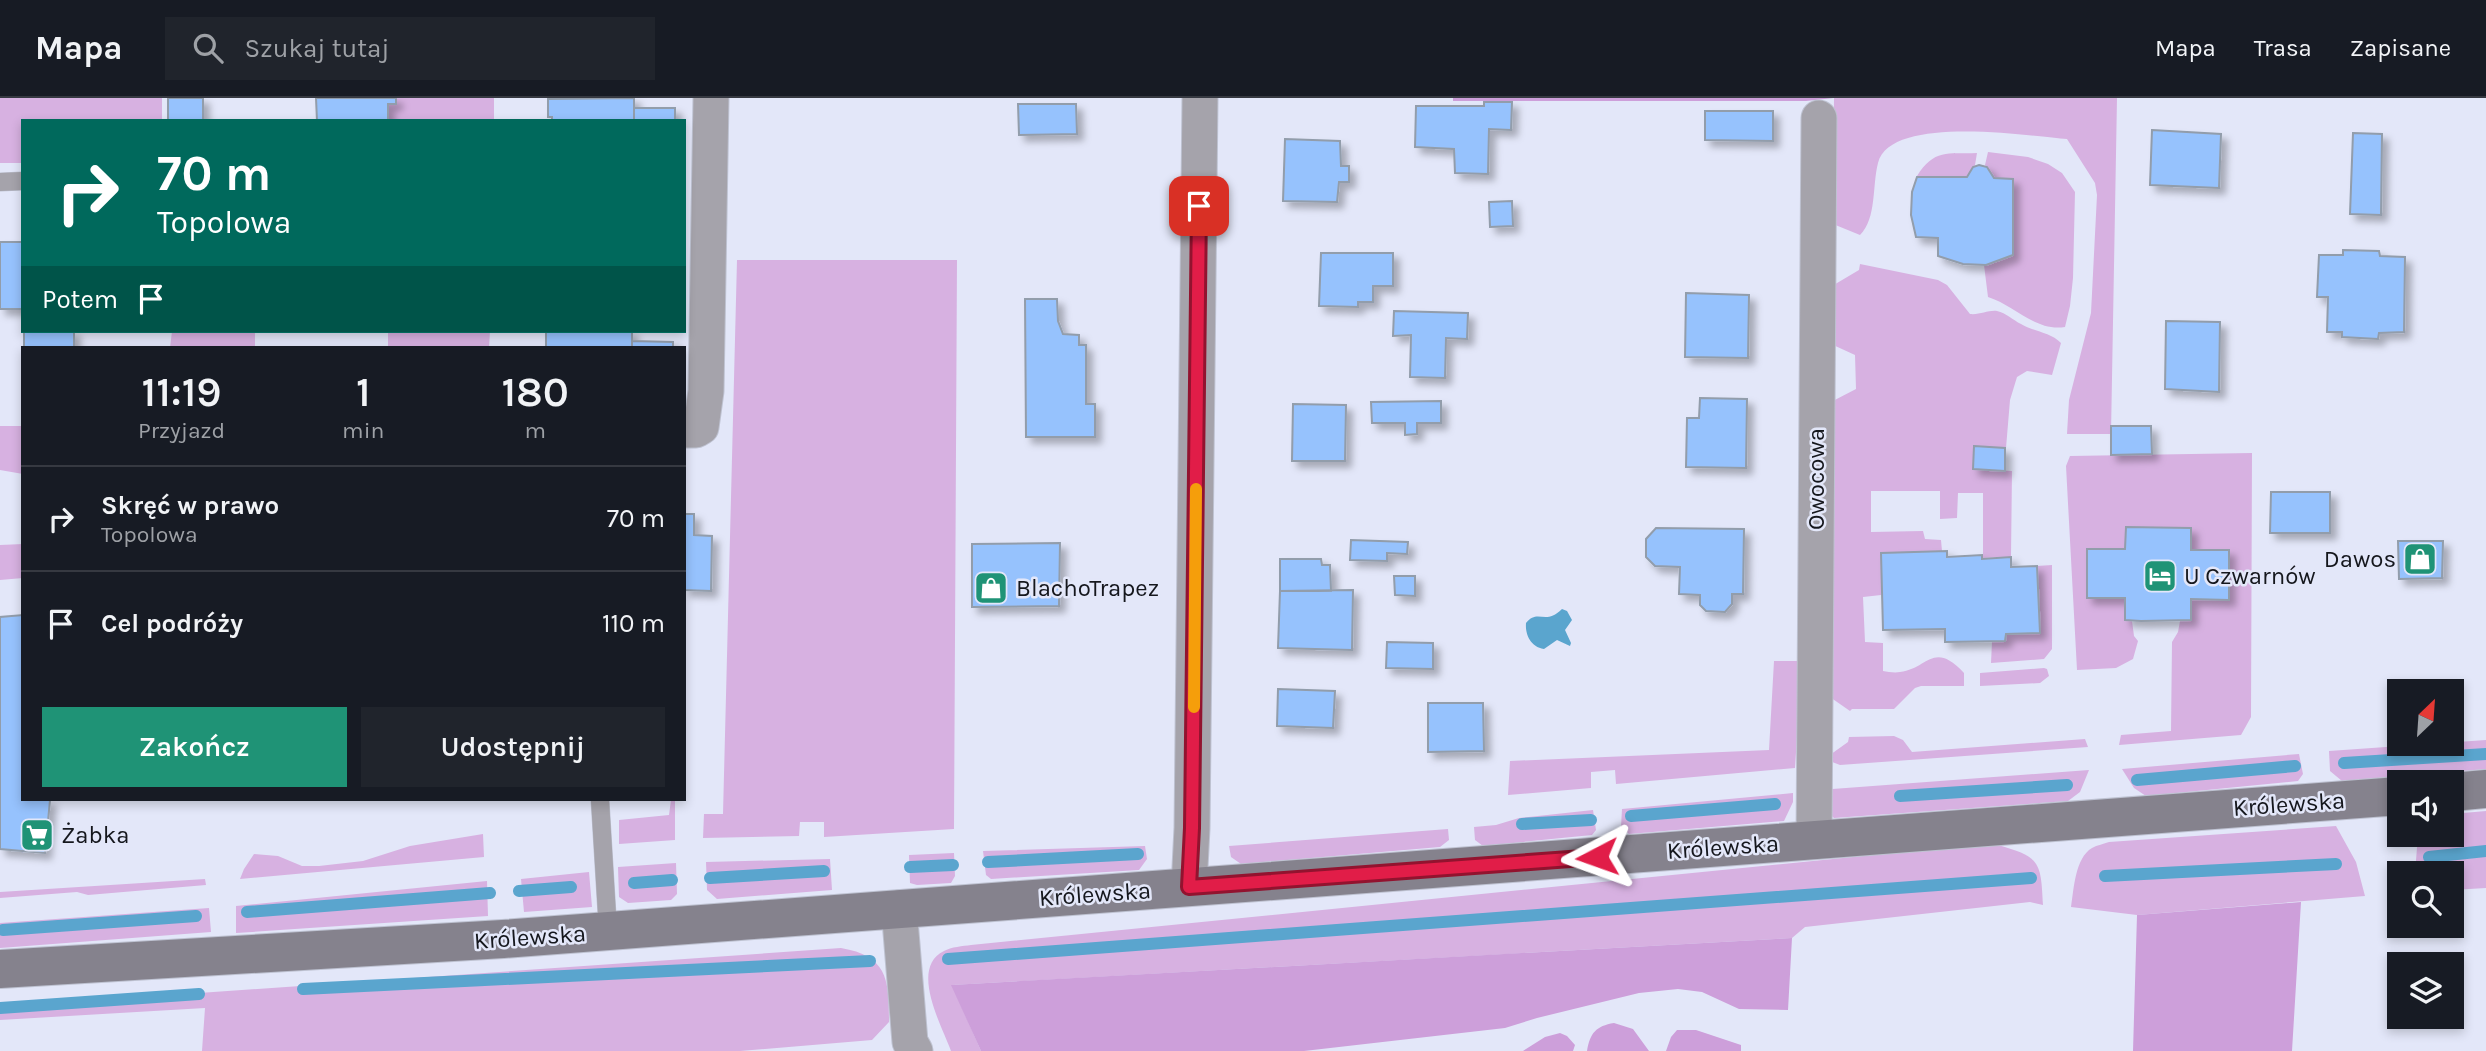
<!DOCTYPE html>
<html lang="pl">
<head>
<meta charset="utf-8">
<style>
	:root { --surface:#171b24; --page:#20242c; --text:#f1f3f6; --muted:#9ea1a6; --line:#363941; --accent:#1f9376 }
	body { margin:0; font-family:Karla,sans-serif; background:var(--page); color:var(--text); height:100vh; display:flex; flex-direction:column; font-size:26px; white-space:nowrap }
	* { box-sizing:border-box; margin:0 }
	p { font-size:23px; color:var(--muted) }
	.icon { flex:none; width:38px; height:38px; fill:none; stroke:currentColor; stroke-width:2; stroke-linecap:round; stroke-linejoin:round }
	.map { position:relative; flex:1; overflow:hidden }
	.panel { position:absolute; left:21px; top:248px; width:665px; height:455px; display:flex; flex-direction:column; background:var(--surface); border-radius:0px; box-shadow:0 4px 10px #0003 }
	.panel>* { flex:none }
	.banner { position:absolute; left:21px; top:21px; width:665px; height:214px; border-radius:0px; box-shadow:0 4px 10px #0003; background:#00695c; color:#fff; overflow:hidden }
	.needle { width:46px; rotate:25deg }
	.buttons { position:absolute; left:2387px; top:581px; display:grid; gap:14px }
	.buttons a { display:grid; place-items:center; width:77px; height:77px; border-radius:0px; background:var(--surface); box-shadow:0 4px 10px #0003; font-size:35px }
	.pin { position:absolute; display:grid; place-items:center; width:60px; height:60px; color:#fff; margin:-30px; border-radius:14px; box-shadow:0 4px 10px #0006 }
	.me { position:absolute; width:77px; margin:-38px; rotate:266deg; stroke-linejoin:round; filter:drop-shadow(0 0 5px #0008) }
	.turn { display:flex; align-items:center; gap:24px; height:147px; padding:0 21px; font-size:32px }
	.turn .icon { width:91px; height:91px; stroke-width:2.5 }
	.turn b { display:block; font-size:49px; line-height:60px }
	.then { display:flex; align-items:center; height:66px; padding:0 21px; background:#0003; gap:14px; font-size:26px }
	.eta { display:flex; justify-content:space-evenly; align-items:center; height:119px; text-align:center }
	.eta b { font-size:42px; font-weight:600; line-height:49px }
	.action { display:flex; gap:14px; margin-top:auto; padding:14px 21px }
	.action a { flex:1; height:80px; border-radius:0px; background:var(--accent); color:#fff; font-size:28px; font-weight:600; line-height:80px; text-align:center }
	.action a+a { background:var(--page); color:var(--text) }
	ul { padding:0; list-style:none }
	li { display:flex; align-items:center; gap:21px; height:105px; padding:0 21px; border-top:2px solid var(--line) }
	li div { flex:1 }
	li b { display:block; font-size:26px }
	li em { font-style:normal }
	header { display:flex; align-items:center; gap:42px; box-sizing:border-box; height:98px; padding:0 35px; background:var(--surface); border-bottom:2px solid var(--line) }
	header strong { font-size:33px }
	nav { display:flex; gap:38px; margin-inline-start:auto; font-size:24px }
	.search { width:490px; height:63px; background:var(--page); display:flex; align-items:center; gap:18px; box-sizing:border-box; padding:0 24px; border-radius:0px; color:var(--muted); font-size:26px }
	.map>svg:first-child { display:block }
	.green { fill:#d7b1e1 }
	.forest { fill:#cd9fda }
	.water { fill:#5aa5ce }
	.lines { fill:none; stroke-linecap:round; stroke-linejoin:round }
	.stream { stroke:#5aa5ce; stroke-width:12 }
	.building { fill:#96c2fd; stroke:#929dab; stroke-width:2; filter:url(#shadow) }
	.service-casing { stroke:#bec2d1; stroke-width:19 }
	.minor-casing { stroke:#bec2d1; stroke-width:37 }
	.secondary-casing { stroke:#bec2d1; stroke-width:40 }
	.service { stroke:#a5a3ab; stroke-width:18 }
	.minor { stroke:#a5a3ab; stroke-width:35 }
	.secondary { stroke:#85828d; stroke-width:38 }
	.route-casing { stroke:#92132f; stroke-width:18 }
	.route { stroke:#e11d48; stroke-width:12 }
	.slow { stroke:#f59e0b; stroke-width:12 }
	.labels { text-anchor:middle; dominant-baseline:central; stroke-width:5; stroke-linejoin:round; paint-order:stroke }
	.street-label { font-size:24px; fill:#15171d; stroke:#e3e7f9 }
	.poi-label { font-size:24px; fill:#15171d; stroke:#e3e7f9; text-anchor:start }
</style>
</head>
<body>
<header>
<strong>Mapa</strong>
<div class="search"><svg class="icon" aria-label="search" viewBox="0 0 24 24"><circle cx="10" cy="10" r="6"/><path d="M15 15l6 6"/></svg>Szukaj tutaj</div>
<nav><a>Mapa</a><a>Trasa</a><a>Zapisane</a></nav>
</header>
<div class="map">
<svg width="2486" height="953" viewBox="0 0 2486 953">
	<defs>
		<filter id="shadow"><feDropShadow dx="6" dy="6" stdDeviation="3.5" flood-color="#0004"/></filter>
	</defs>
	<rect width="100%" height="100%" fill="#e3e7f9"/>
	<path class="green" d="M 0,0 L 162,0 L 162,23 L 23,23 L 23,65 L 0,65 Z
		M 396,0 L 494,0 L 494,23 L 389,23 L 388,6 L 396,6 Z
		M 1834,0 L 2117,0 L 2111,336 L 2067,336 L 2069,302 L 2091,215 L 2097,97 L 2095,85 L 2067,41 C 2029,38 1890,16 1878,65 C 1872,88 1877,120 1860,137 L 1833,126 Z
		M 1988,54 L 2028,59 L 2048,66 L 2062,75 L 2075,94 L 2073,180 L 2070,208 L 2065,229 C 2036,234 2014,207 1988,199 L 1984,167 L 2013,157 L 2014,80 L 1994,80 L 1985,67 Z
		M 1977,55 L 1975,67 L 1966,79 L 1917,78 C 1934,51 1947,56 1977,55 Z
		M 737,162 L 957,162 L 954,731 L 824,739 L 824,724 L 800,724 L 799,738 L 703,740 L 704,716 L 723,716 Z
		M 1860,166 L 1938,182 L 1947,187 L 1970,216 C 1980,217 1988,212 1997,213 C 2006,215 2013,222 2021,226 C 2034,234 2050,234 2061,245 L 2052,277 L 2027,273 L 2017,279 L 2010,302 L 2006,350 L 1974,349 L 1973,371 L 2012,373 L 2011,459 L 1983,460 L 1983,395 L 1958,395 L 1957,420 L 1940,421 L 1940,393 L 1871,393 L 1871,434 L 1923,433 L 1925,441 L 1941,442 L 1942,453 L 1881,455 L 1881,497 L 1863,499 L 1865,544 L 1883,545 L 1883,573 C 1888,574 1895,575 1900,574 C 1928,571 1933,542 1964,575 L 1964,588 L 1921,588 L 1915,590 L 1894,611 L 1852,611 L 1850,613 L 1827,597 L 1829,305 L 1856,291 L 1855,257 L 1831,246 L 1832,188 L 1859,172 Z
		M 172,233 L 255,233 L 255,250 L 170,250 Z
		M 388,233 L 490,233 L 489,250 L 388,250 Z
		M 0,328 L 23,328 L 23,376 L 0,372 Z
		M 2252,355 L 2251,619 L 2241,637 L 2119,647 L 2121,637 L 2171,633 L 2172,544 L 2178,534 L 2180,523 L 2191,523 L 2192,502 L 2229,501 L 2229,452 L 2191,451 L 2191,429 L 2126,429 L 2125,451 L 2088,450 L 2087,500 L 2125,501 L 2125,522 L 2132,523 L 2134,538 L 2138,543 L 2133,561 L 2116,570 L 2077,572 L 2066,368 L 2070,358 Z
		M 23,446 L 23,480 L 0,482 L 0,447 Z
		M 2052,467 L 2052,551 L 2044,561 L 1991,565 L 1992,544 L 2005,544 L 2006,537 L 2040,535 L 2037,468 Z
		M 1774,563 L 1802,563 L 1795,670 L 1616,686 L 1615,672 L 1591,674 L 1591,690 L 1508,697 L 1510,663 L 1769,652 Z
		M 2044,570 L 2047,571 L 2049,578 L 2040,585 L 1980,588 L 1980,575 Z
		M 1894,638 L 1903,642 L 1912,654 L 2085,641 L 2088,649 L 1840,667 L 1827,662 L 1827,659 L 1848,644 L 1849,639 Z
		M 2486,642 L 2486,671 L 2342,683 L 2330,673 L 2329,653 Z
		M 2299,656 L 2303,676 L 2298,683 L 2146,698 L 2134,690 L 2122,671 Z
		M 2089,672 L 2080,694 L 2068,703 L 1834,720 L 1821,708 L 1819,692 Z
		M 1793,695 L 1793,704 L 1784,723 L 1629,736 L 1621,729 L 1622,711 Z
		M 671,702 L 675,702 L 675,742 L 619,746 L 619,722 L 669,717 Z
		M 1593,712 L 1596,732 L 1592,737 L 1483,748 L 1475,742 L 1474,729 L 1496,727 L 1519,720 Z
		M 2486,713 L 2486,790 L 2452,792 L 2452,775 L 2415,775 L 2418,737 L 2452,737 L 2452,716 Z
		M 2336,728 L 2356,764 L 2365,798 L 2137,817 L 2071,809 C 2074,791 2075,760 2092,750 C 2097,747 2104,746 2109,744 Z
		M 1448,731 L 1449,742 L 1440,749 L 1241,766 L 1231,759 L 1229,748 Z
		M 483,736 L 484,759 L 240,781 L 244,771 L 254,756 L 278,758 L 302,768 L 319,768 L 363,763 L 410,748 Z
		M 1998,747 C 2040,759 2041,763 2043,807 L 2030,804 L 1805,829 L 1792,840 L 952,887 L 981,953 L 951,953 C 942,928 909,870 944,853 C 951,849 963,848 971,847 L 1953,749 Z
		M 1145,748 L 1147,761 L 1139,772 L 991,781 L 986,777 L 983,753 Z
		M 954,755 L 955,778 L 951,785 L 917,787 L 910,785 L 909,757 Z
		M 830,761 L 832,792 L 717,801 L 707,792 L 706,764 Z
		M 676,765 L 677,796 L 671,802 L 628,805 L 619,799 L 618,769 Z
		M 589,774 L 592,809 L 524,814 L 521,781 Z
		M 205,781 L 206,787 L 88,797 L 77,794 L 0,800 L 0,794 Z
		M 487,783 L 488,818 L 236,835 L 236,808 Z
		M 209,810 L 211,834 L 0,850 L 0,825 Z
		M 841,850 C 888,858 889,882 889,924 L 872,942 L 740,953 L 202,953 L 205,910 L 0,922 L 0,909 Z"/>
	<path class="forest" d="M 1453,0 L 1834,0 L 1806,3 L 1453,3 Z
		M 2301,804 L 2292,953 L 2133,953 L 2137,817 Z
		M 1792,840 L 1788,912 L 1739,911 L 1702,894 L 1678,891 L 1639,895 L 1537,920 L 1505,930 L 1304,953 L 981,953 L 951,887 Z
		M 1614,925 L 1633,931 L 1649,953 L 1587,953 C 1590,935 1596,928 1614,925 Z
		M 1677,932 L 1696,932 L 1741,947 L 1741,953 L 1666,953 L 1671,939 Z
		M 1560,935 L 1567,938 L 1575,947 L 1573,953 L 1523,953 L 1545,939 Z"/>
	<path class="water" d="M 1562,511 L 1567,513 L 1572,522 L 1565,532 L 1571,545 L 1570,548 L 1557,542 L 1544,551 C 1531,549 1525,537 1526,525 C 1538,510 1545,528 1562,511 Z"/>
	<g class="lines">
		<path class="stream" d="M 2344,665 L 2486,656
			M 2137,682 L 2295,668
			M 1900,698 L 2067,687
			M 1631,718 L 1775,706
			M 1522,726 L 1591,722
			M 2429,759 L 2486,753
			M 988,764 L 1138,756
			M 910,769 L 953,767
			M 2105,778 L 2336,766
			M 710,780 L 824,773
			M 634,785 L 672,782
			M 519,793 L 571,789
			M 247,814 L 490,795
			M 3,832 L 196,818
			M 948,861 L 2031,780
			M 303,891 L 870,863
			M 0,910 L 199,896"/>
	</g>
	<path class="building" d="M 168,0 L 203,0 L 203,23 L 168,23 Z
		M 316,0 L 396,0 L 396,6 L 388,6 L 388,23 L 317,23 Z
		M 634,0 L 634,23 L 552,23 L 552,19 L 548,19 L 548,1 Z
		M 1484,4 L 1512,4 L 1511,32 L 1489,31 L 1488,76 L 1455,75 L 1454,51 L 1415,49 L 1416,8 L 1484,8 Z
		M 1018,6 L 1076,6 L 1077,36 L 1019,37 Z
		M 634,10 L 675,10 L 675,23 L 634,23 Z
		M 1705,13 L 1773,13 L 1773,43 L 1705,42 Z
		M 2152,32 L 2221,36 L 2219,90 L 2150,87 Z
		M 2353,35 L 2382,36 L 2381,117 L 2350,116 Z
		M 1285,41 L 1340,43 L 1341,68 L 1349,68 L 1349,84 L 1339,84 L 1337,104 L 1283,103 Z
		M 1979,67 L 1987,69 L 1994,80 L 2013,81 L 2013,157 L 1986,167 L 1963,166 L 1938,158 L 1938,140 L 1916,139 L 1911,117 L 1912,94 L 1917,79 L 1967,79 L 1973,69 Z
		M 1512,103 L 1513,128 L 1490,129 L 1489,104 Z
		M 0,144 L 23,144 L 23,211 L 0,211 Z
		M 2343,152 L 2379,153 L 2380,158 L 2405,159 L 2404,234 L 2379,235 L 2378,241 L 2342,239 L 2342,234 L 2327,234 L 2328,199 L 2317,199 L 2319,157 L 2343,157 Z
		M 1321,155 L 1393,155 L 1393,188 L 1373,188 L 1373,204 L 1358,204 L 1358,209 L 1319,208 Z
		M 1686,195 L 1749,197 L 1748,260 L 1685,259 Z
		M 1025,201 L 1057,201 L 1058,223 L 1063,236 L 1079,237 L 1079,247 L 1086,247 L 1086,306 L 1095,306 L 1095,339 L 1026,339 Z
		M 1394,213 L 1468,215 L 1467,241 L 1446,240 L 1445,280 L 1410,279 L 1411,237 L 1393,238 Z
		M 2166,223 L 2220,224 L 2219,294 L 2165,291 Z
		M 24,233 L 74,233 L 74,250 L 24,250 Z
		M 550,233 L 632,233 L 632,250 L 546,250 L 546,234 Z
		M 632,243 L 673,244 L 673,250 L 632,250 Z
		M 1700,300 L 1747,301 L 1746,370 L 1686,369 L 1687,320 L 1699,320 Z
		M 1441,303 L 1441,325 L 1417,325 L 1417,336 L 1405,337 L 1405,325 L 1372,325 L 1371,304 Z
		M 1293,306 L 1346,307 L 1345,363 L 1292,363 Z
		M 2111,328 L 2151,328 L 2152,356 L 2111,357 Z
		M 1974,348 L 2005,350 L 2005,373 L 1973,371 Z
		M 2271,394 L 2330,394 L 2330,435 L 2270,435 Z
		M 684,416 L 694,416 L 694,437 L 712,438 L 711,493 L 684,492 Z
		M 2126,429 L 2191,430 L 2191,452 L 2229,452 L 2229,502 L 2191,501 L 2191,522 L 2141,523 L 2125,522 L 2125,500 L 2087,500 L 2087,451 L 2125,451 Z
		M 1656,430 L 1744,431 L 1743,496 L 1732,496 L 1732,506 L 1725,514 L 1706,513 L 1700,507 L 1700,497 L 1679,496 L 1680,469 L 1655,468 L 1646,459 L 1646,441 Z
		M 1351,442 L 1408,444 L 1407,456 L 1387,455 L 1387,463 L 1350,462 Z
		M 2398,443 L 2443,443 L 2442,480 L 2399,481 Z
		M 1060,445 L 1059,508 L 972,509 L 972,446 Z
		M 1947,453 L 1947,459 L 1982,457 L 1982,461 L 2011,459 L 2011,469 L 2037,468 L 2040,535 L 2006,536 L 2005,543 L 1945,544 L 1945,531 L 1883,532 L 1881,455 Z
		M 1280,461 L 1321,461 L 1322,467 L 1330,467 L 1331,493 L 1280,493 Z
		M 1394,478 L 1415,478 L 1415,498 L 1395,497 Z
		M 1353,492 L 1352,552 L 1278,550 L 1280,493 Z
		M 23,517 L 23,702 L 50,702 L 45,755 L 0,751 L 0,519 Z
		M 1387,544 L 1433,545 L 1433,571 L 1386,570 Z
		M 1278,591 L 1335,593 L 1333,630 L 1277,628 Z
		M 1428,605 L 1483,605 L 1484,653 L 1428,654 Z"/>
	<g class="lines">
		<defs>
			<path id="service" d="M 0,84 L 23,83
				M 600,702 L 608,833"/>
			<path id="minor" d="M 684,332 L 696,332 L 701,329 L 706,293 L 711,0
				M 1814,743 L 1819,20
				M 1189,789 L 1192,730 L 1200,0
				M 899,810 L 910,944 L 915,953"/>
			<path id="secondary" d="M 2452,694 L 2486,691
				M 0,871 L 503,841 L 2399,698"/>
		</defs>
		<use href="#service" class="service-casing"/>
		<use href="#minor" class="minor-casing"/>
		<use href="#secondary" class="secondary-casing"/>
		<use href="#service" class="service"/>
		<use href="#minor" class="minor"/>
		<use href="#secondary" class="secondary"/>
	</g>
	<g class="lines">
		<defs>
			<path id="route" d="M 1199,108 L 1192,730 L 1189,789 L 1597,759"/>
		</defs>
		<use href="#route" class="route-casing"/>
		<use href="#route" class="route"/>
		<path class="slow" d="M 1194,609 L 1196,391"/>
	</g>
	<defs>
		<symbol id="shop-square" viewBox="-11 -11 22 22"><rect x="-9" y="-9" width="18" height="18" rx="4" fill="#1f9376" stroke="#e3e7f9"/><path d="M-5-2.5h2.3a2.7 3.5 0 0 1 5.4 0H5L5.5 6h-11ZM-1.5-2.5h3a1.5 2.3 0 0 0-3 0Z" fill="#fff"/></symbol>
		<symbol id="hotel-square" viewBox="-11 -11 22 22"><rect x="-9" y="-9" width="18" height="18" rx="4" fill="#1f9376" stroke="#e3e7f9"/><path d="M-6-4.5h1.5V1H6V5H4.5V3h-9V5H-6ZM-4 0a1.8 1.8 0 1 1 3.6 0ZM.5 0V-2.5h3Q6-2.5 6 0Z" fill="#fff"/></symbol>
		<symbol id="supermarket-square" viewBox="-11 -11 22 22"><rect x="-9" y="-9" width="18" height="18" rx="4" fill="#1f9376" stroke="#e3e7f9"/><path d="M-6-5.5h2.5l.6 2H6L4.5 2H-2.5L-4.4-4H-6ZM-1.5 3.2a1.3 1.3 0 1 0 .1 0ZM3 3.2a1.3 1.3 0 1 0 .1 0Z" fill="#fff"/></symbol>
	</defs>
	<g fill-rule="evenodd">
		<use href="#shop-square" x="2401" y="442" width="38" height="38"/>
		<use href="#hotel-square" x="2141" y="459" width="38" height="38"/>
		<use href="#shop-square" x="972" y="471" width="38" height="38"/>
		<use href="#supermarket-square" x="18" y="718" width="38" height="38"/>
	</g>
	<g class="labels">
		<g class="street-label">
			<text transform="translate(1816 381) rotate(-90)">Owocowa</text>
			<text transform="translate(2289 706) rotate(-4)">Królewska</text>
			<text transform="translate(1723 749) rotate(-4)">Królewska</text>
			<text transform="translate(1095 796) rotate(-4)">Królewska</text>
			<text transform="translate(530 839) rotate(-4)">Królewska</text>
		</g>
		<g class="poi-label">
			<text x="2396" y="461" text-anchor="end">Dawos</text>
			<text x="2184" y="478">U Czwarnów</text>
			<text x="1016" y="490">BlachoTrapez</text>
			<text x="61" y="737">Żabka</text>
		</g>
	</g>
</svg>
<div class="buttons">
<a><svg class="needle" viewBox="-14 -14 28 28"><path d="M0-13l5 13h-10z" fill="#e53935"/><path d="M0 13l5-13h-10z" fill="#9ea1a6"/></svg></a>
<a><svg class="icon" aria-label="sound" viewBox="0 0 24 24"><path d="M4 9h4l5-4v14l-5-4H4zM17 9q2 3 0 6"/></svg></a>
<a><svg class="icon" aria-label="search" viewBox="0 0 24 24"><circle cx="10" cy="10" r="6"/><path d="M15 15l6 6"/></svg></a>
<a><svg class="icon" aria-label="layers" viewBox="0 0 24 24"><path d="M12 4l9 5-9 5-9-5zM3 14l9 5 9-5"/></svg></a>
</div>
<div class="pin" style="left:1199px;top:108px;background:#d93025"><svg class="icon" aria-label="arrive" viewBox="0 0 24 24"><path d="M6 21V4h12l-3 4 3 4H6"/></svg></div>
<svg class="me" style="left:1597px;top:759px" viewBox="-20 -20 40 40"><path d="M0-17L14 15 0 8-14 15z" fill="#e11d48" stroke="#fff" stroke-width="4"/></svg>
<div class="banner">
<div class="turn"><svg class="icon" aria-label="right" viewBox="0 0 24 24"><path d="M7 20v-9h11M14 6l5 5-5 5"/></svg><div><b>70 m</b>Topolowa</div></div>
<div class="then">Potem<svg class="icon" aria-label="arrive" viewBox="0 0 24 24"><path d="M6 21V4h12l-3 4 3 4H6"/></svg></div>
</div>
<section class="panel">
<div class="eta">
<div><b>11:19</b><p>Przyjazd</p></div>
<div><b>1</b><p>min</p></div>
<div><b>180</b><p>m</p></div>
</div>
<ul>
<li><svg class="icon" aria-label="right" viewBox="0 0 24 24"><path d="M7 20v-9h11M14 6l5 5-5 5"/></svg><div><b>Skręć w prawo</b><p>Topolowa</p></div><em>70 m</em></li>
<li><svg class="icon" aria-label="arrive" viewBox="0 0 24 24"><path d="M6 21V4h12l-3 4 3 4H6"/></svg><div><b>Cel podróży</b></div><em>110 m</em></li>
</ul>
<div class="action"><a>Zakończ</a><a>Udostępnij</a></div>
</section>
</div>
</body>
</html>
